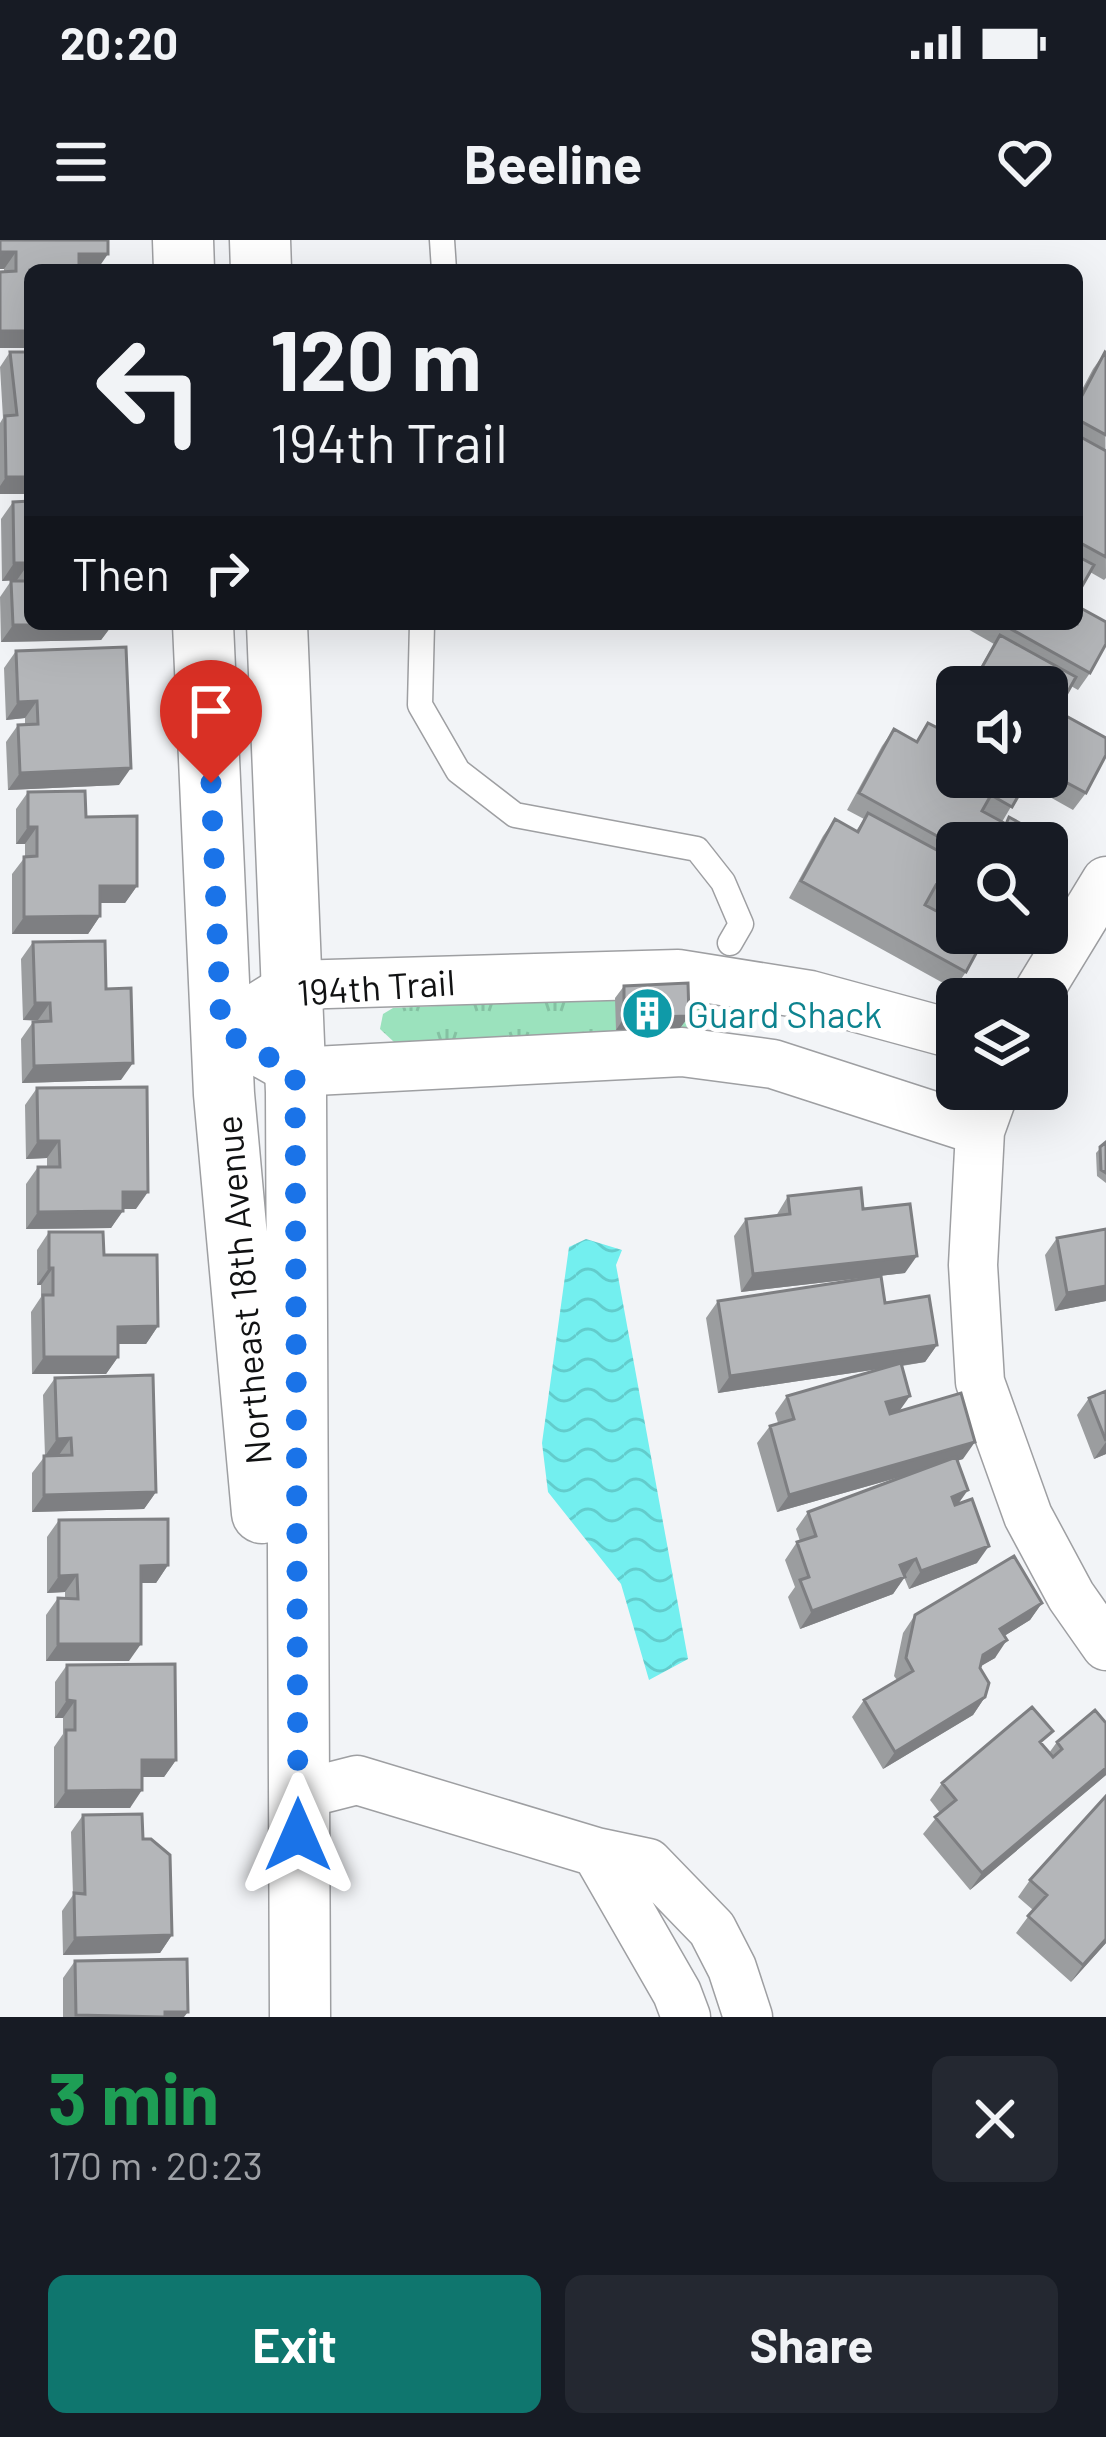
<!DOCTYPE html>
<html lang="en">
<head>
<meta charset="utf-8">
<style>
	:root { --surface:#171b24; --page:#242831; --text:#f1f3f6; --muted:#9ea1a6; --accent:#0f766e }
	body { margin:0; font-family:Barlow,sans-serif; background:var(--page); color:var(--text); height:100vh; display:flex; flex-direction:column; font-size:45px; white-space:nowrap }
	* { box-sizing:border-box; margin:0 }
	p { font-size:39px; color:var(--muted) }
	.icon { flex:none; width:66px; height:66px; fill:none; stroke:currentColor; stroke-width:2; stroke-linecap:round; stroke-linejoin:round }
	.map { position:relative; height:1777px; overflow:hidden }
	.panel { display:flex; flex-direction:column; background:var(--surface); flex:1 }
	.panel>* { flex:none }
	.top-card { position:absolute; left:24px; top:24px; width:1059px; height:366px; border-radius:18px; box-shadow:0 12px 48px #0002; background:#171b24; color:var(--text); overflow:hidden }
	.tools { position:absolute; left:936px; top:426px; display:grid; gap:24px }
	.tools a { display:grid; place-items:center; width:132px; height:132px; border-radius:18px; background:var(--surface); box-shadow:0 12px 48px #0002; font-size:60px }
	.pin { position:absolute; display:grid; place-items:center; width:102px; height:102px; color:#fff; margin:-123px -51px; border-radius:50% 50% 50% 0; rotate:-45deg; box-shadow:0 0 12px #0007 }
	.pin .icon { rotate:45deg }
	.me { position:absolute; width:132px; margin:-66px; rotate:0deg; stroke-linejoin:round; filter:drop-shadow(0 0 9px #0008) }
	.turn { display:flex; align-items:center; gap:42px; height:252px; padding:0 48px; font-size:54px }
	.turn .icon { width:156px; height:156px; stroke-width:2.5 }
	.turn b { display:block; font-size:84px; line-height:102px }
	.then { display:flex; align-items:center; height:114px; padding:0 48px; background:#0003; gap:24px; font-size:45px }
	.round { display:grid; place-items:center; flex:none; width:126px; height:126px; border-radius:18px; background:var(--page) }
	.head { display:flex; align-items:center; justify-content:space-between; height:204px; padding:0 48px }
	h1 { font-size:72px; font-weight:700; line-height:90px; color:#1e9e55 }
	.action { display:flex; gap:24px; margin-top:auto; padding:24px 48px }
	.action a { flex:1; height:138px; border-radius:18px; background:var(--accent); color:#fff; font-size:48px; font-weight:700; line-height:138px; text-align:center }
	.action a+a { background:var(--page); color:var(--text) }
	.status { display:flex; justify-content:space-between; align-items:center; height:84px; padding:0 60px; background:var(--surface); direction:ltr }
	.status svg { height:33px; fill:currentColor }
	header { display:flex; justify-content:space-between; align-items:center; height:156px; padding:0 48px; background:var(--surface); font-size:54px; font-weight:700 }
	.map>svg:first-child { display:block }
	.grass { fill:url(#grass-tufts) }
	.water { fill:url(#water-waves) }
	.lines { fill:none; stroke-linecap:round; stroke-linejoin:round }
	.service-casing { stroke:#9e9fa2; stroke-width:27 }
	.minor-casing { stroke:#9e9fa2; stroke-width:51 }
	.tertiary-casing { stroke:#9e9fa2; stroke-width:63 }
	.service { stroke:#fff; stroke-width:24 }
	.minor { stroke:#fff; stroke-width:48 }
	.tertiary { stroke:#fff; stroke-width:60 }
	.wall { fill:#9b9d9f }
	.shaded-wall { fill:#7e7f82 }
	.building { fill:#b4b6b9; stroke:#7e7f82; stroke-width:3 }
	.route { stroke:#1a73e8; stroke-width:21; stroke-dasharray:0 37.8 }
	.labels { text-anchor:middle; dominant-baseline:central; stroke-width:9; stroke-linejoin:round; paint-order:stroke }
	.street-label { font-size:36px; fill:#111213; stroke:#fff }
	.culture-label { font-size:36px; fill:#0d838f; stroke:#fff; text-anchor:start }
</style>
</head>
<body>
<div class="status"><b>20:20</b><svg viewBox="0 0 49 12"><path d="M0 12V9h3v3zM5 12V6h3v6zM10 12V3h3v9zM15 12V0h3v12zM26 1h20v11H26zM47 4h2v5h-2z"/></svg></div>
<header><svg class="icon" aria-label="menu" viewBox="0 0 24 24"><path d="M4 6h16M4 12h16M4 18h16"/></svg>Beeline<svg class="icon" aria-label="heart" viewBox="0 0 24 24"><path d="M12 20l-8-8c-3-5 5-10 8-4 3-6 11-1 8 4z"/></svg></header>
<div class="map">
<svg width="1106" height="1777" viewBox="0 0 1106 1777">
	<defs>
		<pattern id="grass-tufts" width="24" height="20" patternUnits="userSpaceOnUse" patternTransform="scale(3)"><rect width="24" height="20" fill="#9be2bd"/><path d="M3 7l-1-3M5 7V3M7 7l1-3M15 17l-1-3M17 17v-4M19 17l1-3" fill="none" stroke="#84c1a2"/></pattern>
		<pattern id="water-waves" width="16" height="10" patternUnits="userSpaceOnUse" patternTransform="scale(3)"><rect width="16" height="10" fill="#73efef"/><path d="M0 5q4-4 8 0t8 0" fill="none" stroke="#62cccc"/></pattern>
	</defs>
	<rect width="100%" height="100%" fill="#f2f4f7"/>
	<path class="grass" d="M 679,755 L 697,760 L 702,767 L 693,788 L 678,791 L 394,802 L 380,789 L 383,774 L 393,768 Z"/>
	<path class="water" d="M 586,999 L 622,1010 L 616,1025 L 688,1419 L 649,1440 L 621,1344 L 548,1252 L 542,1203 L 569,1007 Z"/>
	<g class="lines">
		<defs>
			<path id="service" d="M 442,0 L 444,30
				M 422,384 L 420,465 L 458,531 L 515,575 L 697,609 L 723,642 L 741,684 L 730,703"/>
			<path id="minor" d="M 1034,759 L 1106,641
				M 957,795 L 810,755 L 678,734 L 293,745 L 221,790 L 295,832 L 682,812 L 773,824 L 980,891
				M 995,849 L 980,891 L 973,1025 L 980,1142 L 1028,1276 L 1071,1356 L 1106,1406
				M 298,1555 L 357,1540 L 596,1612
				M 686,1777 L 677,1753 L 596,1612 L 648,1623 L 712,1689 L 732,1728 L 748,1777"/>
			<path id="tertiary" d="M 183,0 L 184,30
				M 260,0 L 261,30
				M 203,384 L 224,854 L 262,1273
				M 277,384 L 296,852 L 300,1777"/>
		</defs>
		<use href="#service" class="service-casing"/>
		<use href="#minor" class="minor-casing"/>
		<use href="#tertiary" class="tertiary-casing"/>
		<use href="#service" class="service"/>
		<use href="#minor" class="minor"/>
		<use href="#tertiary" class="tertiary"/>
	</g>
	<path class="wall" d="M 0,0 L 108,0 L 30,30 L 30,108 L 0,108 L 0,32 L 4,32 L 4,29 Z
		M 10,112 L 30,254 L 0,254 L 0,183 L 3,178 L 0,127 Z
		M 1105,112 L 1106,338 L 1104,340 L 1090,332 L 1077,355 L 1077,159 L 1093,129 Z
		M 13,262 L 113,384 L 101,400 L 1,402 L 0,357 L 11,341 L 17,340 L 2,341 L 1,279 Z
		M 959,384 L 1077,384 L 1090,433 L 1078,450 L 1071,446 L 1057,471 L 1086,553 L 1073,570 L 1025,543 L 1002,582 L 1050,600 L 957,603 L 957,653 L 944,673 L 925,665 L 945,675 L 952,666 L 966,732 L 954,749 L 789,658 L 823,596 L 835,579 L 856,591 L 864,579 L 847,570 L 882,506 L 894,489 L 916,501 L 928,483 L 944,491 L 957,468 L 957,537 L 1047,537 L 1047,447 L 969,447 L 994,404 Z
		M 16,411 L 119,545 L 8,550 L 6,502 L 18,485 L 25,485 L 25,478 L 6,480 L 4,428 Z
		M 28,552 L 86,577 L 137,646 L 125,663 L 100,663 L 100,676 L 88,694 L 12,694 L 12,634 L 25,617 L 25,604 L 16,604 L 16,569 Z
		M 33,702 L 106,749 L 121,840 L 22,843 L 21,799 L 33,782 L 38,781 L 23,780 L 21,719 Z
		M 624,746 L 689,776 L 680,788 L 616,790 L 615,758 Z
		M 37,848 L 136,969 L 123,969 L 111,988 L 26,989 L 26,944 L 38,927 L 47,927 L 47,918 L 26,919 L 25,865 Z
		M 1106,902 L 1106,943 L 1097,936 L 1096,913 Z
		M 788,956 L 863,969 L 905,1033 L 741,1052 L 734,996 L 746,979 L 776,976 Z
		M 1106,989 L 1106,1061 L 1055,1071 L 1045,1015 L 1057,998 Z
		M 49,992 L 104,1015 L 158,1086 L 146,1104 L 118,1104 L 118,1117 L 106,1134 L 32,1134 L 31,1072 L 41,1057 L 41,1045 L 37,1045 L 37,1010 Z
		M 718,1061 L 885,1063 L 937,1105 L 925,1122 L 902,1126 L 900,1171 L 963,1219 L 957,1221 L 958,1264 L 977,1323 L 909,1349 L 904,1337 L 893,1354 L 800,1389 L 788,1357 L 795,1347 L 785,1320 L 797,1302 L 800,1301 L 796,1289 L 808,1272 L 910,1234 L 777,1272 L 757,1203 L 770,1186 L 778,1183 L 775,1173 L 787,1156 L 885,1128 L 718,1153 L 706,1078 Z
		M 55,1138 L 156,1252 L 144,1269 L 32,1272 L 32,1233 L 45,1216 L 43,1155 Z
		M 1106,1151 L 1106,1214 L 1094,1219 L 1077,1175 L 1089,1158 Z
		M 59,1280 L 168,1325 L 156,1343 L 141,1343 L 129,1421 L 46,1421 L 46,1375 L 58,1358 L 65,1358 L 65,1352 L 47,1353 L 47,1297 Z
		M 1042,1363 L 1030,1380 L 1004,1396 L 995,1418 L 980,1426 L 985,1457 L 973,1475 L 883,1529 L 852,1477 L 864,1460 L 897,1440 L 894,1436 L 903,1393 L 915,1375 Z
		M 67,1425 L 176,1520 L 164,1537 L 142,1537 L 130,1568 L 54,1568 L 54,1507 L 63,1494 L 63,1478 L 55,1478 L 55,1442 Z
		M 1106,1483 L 1106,1535 L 970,1650 L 923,1594 L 940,1573 L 930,1560 L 942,1543 L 1043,1506 L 1049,1513 L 1057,1502 Z
		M 1106,1556 L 1106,1703 L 1071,1742 L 1016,1693 L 1033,1670 L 1018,1657 L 1030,1640 Z
		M 83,1575 L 143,1599 L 172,1695 L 160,1713 L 63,1715 L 62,1671 L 73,1655 L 71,1592 Z
		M 75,1721 L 184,1777 L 63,1777 L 63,1738 Z"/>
	<path class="shaded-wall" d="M 0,12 L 16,12 L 4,29 L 0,29 Z
		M 79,14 L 108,14 L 97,30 L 68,30 Z
		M 0,91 L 30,91 L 30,108 L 0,108 Z
		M 6,237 L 30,237 L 30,254 L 0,254 L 0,246 Z
		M 14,323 L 29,323 L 17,340 L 2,341 Z
		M 113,384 L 101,400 L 1,402 L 13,385 Z
		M 37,461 L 25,478 L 6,480 L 18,462 Z
		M 131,528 L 119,545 L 8,550 L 20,533 Z
		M 28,587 L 37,587 L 25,604 L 16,604 Z
		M 100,646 L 137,646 L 125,663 L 88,663 Z
		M 100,676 L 88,694 L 12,694 L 24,677 Z
		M 35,763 L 50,763 L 38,780 L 23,780 Z
		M 689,776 L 680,788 L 616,790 L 624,778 Z
		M 133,823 L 121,840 L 22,843 L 34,826 Z
		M 38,901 L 59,901 L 47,918 L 26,919 Z
		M 123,952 L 148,952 L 136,969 L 111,969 Z
		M 123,971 L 111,988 L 26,989 L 38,972 Z
		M 917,1016 L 905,1033 L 741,1052 L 753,1034 Z
		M 49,1028 L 53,1028 L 41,1045 L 37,1045 Z
		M 1106,1046 L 1106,1061 L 1055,1071 L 1067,1053 Z
		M 158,1086 L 146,1104 L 106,1104 L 118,1087 Z
		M 937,1105 L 925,1122 L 718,1153 L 730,1136 Z
		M 44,1117 L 118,1117 L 106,1134 L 32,1134 Z
		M 910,1156 L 898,1173 L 874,1179 L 886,1162 Z
		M 71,1198 L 59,1215 L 45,1216 L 57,1199 Z
		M 975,1202 L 963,1219 L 777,1272 L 789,1255 Z
		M 1106,1202 L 1106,1214 L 1094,1219 Z
		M 968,1250 L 956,1267 L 952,1257 Z
		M 156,1252 L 144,1269 L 32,1272 L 44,1255 Z
		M 989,1306 L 977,1323 L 909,1349 L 921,1331 Z
		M 916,1319 L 904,1337 L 900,1325 Z
		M 168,1325 L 156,1343 L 129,1343 L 141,1326 Z
		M 77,1335 L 65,1352 L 47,1353 L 59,1336 Z
		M 905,1337 L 893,1354 L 800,1389 L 812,1371 Z
		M 1042,1363 L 1030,1380 L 988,1406 L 1000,1389 Z
		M 1007,1400 L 995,1418 L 971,1432 L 983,1415 Z
		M 58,1404 L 141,1404 L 129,1421 L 46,1421 Z
		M 985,1457 L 973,1475 L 883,1529 L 895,1512 Z
		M 67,1460 L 75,1461 L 63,1478 L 55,1478 Z
		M 142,1520 L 176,1520 L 164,1537 L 130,1537 Z
		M 1106,1528 L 1106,1535 L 970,1650 L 982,1633 Z
		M 142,1550 L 130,1568 L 54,1568 L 66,1551 Z
		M 172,1695 L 160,1713 L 63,1715 L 75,1698 Z
		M 1106,1699 L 1106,1703 L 1071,1742 L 1083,1725 Z
		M 165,1772 L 188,1772 L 184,1777 L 161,1777 Z"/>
	<path class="building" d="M 0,0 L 108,0 L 108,14 L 79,14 L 79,30 L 30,30 L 30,91 L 0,91 L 0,32 L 16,31 L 16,12 L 0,12 Z
		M 10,112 L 30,112 L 30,237 L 6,237 L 5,176 L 17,175 Z
		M 1105,112 L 1106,113 L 1106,195 L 1077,179 L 1077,165 Z
		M 1077,195 L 1106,211 L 1106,317 L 1077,301 Z
		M 30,261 L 30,384 L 69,384 L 13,385 L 11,341 L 29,341 L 29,323 L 14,323 L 13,262 Z
		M 1077,316 L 1094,325 L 1077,355 Z
		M 1077,366 L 1106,382 L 1106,404 L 1090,433 L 1002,384 L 1077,384 Z
		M 1000,395 L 1076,437 L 1057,471 L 1106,498 L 1106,515 L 1086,553 L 1047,532 L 1047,447 L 971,447 Z
		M 126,407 L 131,528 L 20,533 L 18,485 L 38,484 L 37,461 L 18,462 L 16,411 Z
		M 928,483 L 957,498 L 957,537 L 1029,537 L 1012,567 L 991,555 L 982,571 L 1006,584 L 1009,577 L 1050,600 L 1047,606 L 1047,603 L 957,603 L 957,607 L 859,553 L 894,489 L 917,502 Z
		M 85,551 L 86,577 L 137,576 L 137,646 L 100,646 L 100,676 L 24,677 L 24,617 L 37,616 L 37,587 L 28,587 L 28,552 Z
		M 868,573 L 957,621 L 956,656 L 936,645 L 925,665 L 946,676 L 952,666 L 957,669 L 957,693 L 987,693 L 966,732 L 801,641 L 835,579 L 858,592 Z
		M 105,701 L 106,749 L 131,748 L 133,823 L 34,826 L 33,782 L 51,781 L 50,763 L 35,763 L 33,702 Z
		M 688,743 L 689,776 L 624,778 L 624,746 Z
		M 147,847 L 148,952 L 123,952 L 123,971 L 38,972 L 38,927 L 60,927 L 59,901 L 38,901 L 37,848 Z
		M 1106,902 L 1106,933 L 1101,930 L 1100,907 Z
		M 861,948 L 863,969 L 910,964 L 917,1016 L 753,1034 L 746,979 L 790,974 L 788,956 Z
		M 1106,989 L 1106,1046 L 1067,1053 L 1057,998 Z
		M 49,992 L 103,992 L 104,1015 L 157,1015 L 158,1086 L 118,1087 L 118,1117 L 44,1117 L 43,1055 L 53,1055 L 53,1028 L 49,1028 Z
		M 881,1036 L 885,1063 L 929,1056 L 937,1105 L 730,1136 L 718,1061 Z
		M 901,1123 L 910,1156 L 886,1162 L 890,1174 L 961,1153 L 975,1202 L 789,1255 L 770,1186 L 794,1179 L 787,1156 Z
		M 153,1135 L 156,1252 L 44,1255 L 44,1216 L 72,1215 L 71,1198 L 57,1199 L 55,1138 Z
		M 1106,1151 L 1106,1201 L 1089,1158 Z
		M 956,1217 L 968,1250 L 952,1257 L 955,1265 L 972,1259 L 989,1306 L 921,1331 L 916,1319 L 900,1325 L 905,1337 L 812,1371 L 800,1340 L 809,1337 L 797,1302 L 816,1296 L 808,1272 Z
		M 168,1279 L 168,1325 L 141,1326 L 141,1404 L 58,1404 L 58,1358 L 78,1359 L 77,1335 L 59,1336 L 59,1280 Z
		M 1014,1316 L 1042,1363 L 1000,1389 L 1007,1400 L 983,1415 L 980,1428 L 989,1443 L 985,1457 L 895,1512 L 864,1460 L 913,1431 L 906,1418 L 915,1375 Z
		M 175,1424 L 176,1520 L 142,1520 L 142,1550 L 66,1551 L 66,1490 L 75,1490 L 75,1461 L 67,1460 L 67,1425 Z
		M 1032,1467 L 1053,1491 L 1040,1502 L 1053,1517 L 1062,1509 L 1057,1502 L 1095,1470 L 1106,1483 L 1106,1528 L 982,1633 L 935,1577 L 956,1560 L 942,1543 Z
		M 1106,1556 L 1106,1699 L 1083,1725 L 1028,1676 L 1047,1655 L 1030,1640 Z
		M 142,1574 L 143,1599 L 151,1599 L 170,1615 L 172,1695 L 75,1698 L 74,1653 L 85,1654 L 83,1575 Z
		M 187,1719 L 188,1772 L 165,1772 L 165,1777 L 76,1775 L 75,1721 Z"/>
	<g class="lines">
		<path class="route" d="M 211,543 L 221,790 L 295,832 L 298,1595"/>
	</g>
	<defs>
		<symbol id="building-disc" viewBox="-11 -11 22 22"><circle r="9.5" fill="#0f9aa8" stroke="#fff"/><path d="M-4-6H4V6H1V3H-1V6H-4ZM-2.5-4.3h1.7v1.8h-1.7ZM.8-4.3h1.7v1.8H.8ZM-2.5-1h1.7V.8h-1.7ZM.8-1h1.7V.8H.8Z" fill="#fff"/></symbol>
	</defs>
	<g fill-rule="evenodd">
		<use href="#building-disc" x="618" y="744" width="59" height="59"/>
	</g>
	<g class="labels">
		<g class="street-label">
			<text transform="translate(376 746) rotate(-4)">194th Trail</text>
			<text transform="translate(242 1050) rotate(-95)">Northeast 18th Avenue</text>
		</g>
		<g class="culture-label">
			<text x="687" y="773">Guard Shack</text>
		</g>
	</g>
</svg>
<div class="tools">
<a><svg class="icon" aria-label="sound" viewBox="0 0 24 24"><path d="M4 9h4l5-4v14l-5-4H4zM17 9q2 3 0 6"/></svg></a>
<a><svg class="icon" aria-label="search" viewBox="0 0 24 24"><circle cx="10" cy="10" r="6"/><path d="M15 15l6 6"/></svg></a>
<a><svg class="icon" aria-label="layers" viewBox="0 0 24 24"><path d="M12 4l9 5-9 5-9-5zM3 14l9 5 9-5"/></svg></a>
</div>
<div class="pin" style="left:211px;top:543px;background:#d93025"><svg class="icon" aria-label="arrive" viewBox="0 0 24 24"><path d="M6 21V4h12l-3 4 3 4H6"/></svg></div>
<svg class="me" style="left:298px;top:1595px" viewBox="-20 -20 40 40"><path d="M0-17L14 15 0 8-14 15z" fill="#1a73e8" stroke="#fff" stroke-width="4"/></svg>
<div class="top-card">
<div class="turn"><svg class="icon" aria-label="left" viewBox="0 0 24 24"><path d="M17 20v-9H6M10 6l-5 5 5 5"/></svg><div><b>120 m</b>194th Trail</div></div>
<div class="then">Then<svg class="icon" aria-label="right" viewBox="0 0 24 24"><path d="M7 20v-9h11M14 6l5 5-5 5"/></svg></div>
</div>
</div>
<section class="panel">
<div class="head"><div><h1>3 min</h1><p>170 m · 20:23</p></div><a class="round"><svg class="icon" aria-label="close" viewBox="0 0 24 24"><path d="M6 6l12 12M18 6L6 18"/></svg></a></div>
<div class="action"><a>Exit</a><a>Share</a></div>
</section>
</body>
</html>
